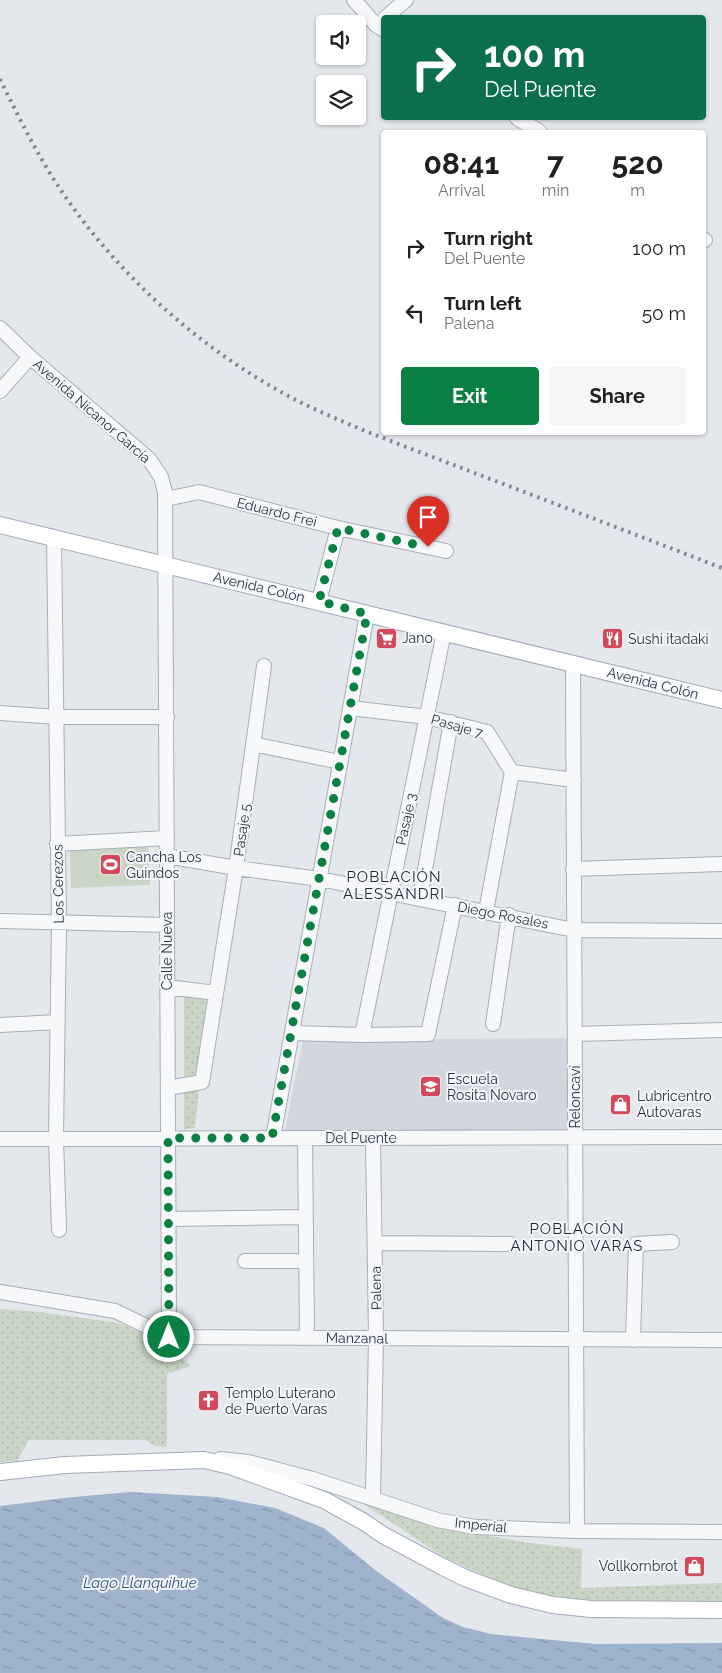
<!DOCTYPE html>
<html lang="en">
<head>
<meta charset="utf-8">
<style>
	:root { --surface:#fff; --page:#f6f6f6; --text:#202124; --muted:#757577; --accent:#0b8043 }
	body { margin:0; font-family:Raleway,sans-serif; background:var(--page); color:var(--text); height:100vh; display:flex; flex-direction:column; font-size:19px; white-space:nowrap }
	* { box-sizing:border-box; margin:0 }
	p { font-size:16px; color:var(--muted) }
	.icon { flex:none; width:28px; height:28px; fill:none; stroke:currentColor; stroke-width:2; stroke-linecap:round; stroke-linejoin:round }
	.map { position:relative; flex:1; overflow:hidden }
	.side { position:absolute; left:381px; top:130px; width:325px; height:305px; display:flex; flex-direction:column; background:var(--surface); border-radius:5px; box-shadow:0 1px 4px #0004 }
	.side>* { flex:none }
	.guide { position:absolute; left:381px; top:15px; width:325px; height:105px; border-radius:5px; box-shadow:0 1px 4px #0004; background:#0b6e4f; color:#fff; overflow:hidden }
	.tools { position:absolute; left:316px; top:15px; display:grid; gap:10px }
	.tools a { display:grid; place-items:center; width:50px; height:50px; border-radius:5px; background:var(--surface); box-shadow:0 1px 4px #0004; font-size:25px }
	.pin { position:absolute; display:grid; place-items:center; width:42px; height:42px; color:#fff; margin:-51px -21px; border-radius:50% 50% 50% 0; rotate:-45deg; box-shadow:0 0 5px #0007 }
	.pin .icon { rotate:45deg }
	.me { position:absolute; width:55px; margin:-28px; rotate:0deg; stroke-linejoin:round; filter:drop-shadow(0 0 4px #0008) }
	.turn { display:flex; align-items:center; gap:18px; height:105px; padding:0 20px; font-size:22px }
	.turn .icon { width:65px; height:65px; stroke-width:2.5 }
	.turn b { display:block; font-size:35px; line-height:42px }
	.eta { display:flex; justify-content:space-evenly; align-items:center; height:85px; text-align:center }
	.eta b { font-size:30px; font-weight:700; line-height:35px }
	.cta { display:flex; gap:10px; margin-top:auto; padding:10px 20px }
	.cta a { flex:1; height:58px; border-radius:5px; background:var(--accent); color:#fff; font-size:20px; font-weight:700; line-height:58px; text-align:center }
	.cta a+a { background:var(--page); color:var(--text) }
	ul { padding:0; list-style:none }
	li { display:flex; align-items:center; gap:15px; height:65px; padding:0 20px }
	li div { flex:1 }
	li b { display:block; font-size:19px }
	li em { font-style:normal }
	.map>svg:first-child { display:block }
	.built { fill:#d2d6de }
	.grass { fill:url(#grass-dots) }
	.park { fill:#c9d6c5 }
	.water { fill:url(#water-ripples) }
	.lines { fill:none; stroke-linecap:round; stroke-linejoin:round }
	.minor-casing { stroke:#a9aeb7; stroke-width:16 }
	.major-casing { stroke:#a3abb8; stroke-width:18 }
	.minor { stroke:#f7f8fa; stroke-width:14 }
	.major { stroke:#fff; stroke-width:16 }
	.rail { stroke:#7d8696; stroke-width:4; stroke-dasharray:2.5 5; stroke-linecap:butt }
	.route { stroke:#0b8043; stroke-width:9; stroke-dasharray:0 16.2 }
	.labels { text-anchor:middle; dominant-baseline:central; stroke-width:4; stroke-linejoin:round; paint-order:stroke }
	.street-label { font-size:14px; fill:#2b3445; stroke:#f4f6f9 }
	.poi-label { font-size:14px; fill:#2b3445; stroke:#f4f6f9; text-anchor:start }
	.neighbourhood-label { font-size:15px; letter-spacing:1px; fill:#1d2536; stroke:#f4f6f9 }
	.water-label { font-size:15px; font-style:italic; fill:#34527a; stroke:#f4f6f9 }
</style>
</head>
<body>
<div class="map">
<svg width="722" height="1673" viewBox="0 0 722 1673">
	<defs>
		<pattern id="grass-dots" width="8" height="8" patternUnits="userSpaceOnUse" patternTransform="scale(1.25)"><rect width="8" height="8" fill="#c9d6c5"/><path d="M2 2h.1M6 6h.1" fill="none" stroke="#adb8ab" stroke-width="1.8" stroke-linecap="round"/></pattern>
		<pattern id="water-ripples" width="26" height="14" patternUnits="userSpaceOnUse" patternTransform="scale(1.25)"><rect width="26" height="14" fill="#9fb4cc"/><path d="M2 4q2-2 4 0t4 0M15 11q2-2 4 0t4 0" fill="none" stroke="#8293a7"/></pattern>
	</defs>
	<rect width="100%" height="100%" fill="#e4e7ec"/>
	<path class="built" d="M 568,1038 L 570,1136 L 284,1135 L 303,1040 Z"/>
	<path class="grass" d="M 184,995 L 211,1000 L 199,1089 L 195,1128 L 184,1129 Z
		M 0,1309 L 39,1312 L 119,1323 L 166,1344 L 191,1366 L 167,1374 L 167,1447 L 154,1446 L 146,1440 L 29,1440 L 17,1461 L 0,1462 Z
		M 364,1504 L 472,1533 L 530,1543 L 582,1549 L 581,1588 L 722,1583 L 722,1605 L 593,1605 L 544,1598 L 498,1582 L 445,1558 Z"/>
	<path class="park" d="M 148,843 L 150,885 L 71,888 L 70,846 Z"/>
	<path class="water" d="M 131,1492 L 217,1497 L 275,1508 L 324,1528 L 375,1570 L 443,1618 L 463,1627 L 491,1634 L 595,1644 L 722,1643 L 722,1673 L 0,1673 L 0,1506 L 73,1497 Z"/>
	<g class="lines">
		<defs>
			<path id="minor" d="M 354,0 L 376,25 L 384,30
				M 385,18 L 406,0
				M 517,118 L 540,132
				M 704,240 L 705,240
				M 0,328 L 30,357 L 149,459 L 161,477 L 165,492 L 169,1337
				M 0,391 L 30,357
				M 166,499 L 199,492 L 338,528 L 446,551
				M 54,538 L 59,922 L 56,1138 L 59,1230
				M 319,601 L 338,528
				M 573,664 L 577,1531
				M 350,708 L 427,717 L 487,732 L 512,772 L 574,780
				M 0,713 L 57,717 L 167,717
				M 253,744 L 340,762
				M 57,844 L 167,838
				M 167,856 L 236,868 L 320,879 L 574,930 L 722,931
				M 573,869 L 722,864
				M 420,898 L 451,722
				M 486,911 L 512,772
				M 0,921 L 167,925
				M 167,987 L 216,993
				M 493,1024 L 509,915
				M 0,1025 L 58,1022
				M 292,1033 L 362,1035 L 428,1034 L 455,905
				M 575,1034 L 722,1030
				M 362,1035 L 444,632
				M 168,1088 L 202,1082 L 236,868 L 264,666
				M 273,1138 L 367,614
				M 305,1138 L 307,1337
				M 373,1138 L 376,1338 L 373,1498
				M 0,1139 L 722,1137
				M 168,1219 L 306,1217
				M 375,1243 L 510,1244
				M 245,1261 L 306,1261
				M 0,1292 L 115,1311 L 169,1337 L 722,1340
				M 633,1340 L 636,1244 L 672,1242
				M 220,1459 L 248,1462 L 313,1479 L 437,1520 L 475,1527 L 577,1531 L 722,1532"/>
			<path id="major" d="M 0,525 L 722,700
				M 0,1472 L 65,1465 L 204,1460 L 230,1466 L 324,1500 L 364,1522 L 383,1535 L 443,1567 L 465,1578 L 511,1595 L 553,1605 L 591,1609 L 722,1610"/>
		</defs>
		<use href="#minor" class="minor-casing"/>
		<use href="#major" class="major-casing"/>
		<use href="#minor" class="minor"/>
		<use href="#major" class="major"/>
		<path class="rail" d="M 0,79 C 16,112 32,144 51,175 C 111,270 200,351 300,402 C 355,429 415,450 472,472 C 556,504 639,536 722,568"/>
	</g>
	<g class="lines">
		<path class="route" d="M 169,1337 L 168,1138 L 272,1138 L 367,614 L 319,601 L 338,528 L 428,547"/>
	</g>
	<defs>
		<symbol id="supermarket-square" viewBox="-11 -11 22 22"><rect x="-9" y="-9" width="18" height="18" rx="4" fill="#d1495b" stroke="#f4f6f9"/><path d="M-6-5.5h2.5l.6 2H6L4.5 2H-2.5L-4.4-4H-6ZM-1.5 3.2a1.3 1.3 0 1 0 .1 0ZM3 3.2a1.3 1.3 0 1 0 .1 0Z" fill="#fff"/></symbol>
		<symbol id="restaurant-square" viewBox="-11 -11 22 22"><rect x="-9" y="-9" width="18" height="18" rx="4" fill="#d1495b" stroke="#f4f6f9"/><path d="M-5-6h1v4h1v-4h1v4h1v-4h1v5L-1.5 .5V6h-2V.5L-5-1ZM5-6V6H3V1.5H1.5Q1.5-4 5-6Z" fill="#fff"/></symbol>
		<symbol id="stadium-square" viewBox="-11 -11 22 22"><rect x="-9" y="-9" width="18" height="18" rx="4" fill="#d1495b" stroke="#f4f6f9"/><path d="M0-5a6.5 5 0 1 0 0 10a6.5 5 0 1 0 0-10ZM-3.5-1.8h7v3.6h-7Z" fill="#fff"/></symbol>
		<symbol id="school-square" viewBox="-11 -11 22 22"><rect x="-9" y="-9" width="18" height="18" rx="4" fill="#d1495b" stroke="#f4f6f9"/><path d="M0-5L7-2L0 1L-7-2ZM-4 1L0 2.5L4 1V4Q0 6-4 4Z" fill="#fff"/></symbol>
		<symbol id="shop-square" viewBox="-11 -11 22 22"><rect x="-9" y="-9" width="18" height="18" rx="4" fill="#d1495b" stroke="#f4f6f9"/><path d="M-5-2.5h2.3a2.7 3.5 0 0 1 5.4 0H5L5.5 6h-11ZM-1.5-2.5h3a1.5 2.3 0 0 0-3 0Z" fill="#fff"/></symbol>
		<symbol id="church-square" viewBox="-11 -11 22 22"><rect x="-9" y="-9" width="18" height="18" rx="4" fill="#d1495b" stroke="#f4f6f9"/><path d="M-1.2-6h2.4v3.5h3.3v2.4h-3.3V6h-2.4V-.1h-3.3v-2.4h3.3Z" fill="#fff"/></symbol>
	</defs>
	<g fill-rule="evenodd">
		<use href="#supermarket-square" x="374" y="626" width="25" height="25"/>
		<use href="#restaurant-square" x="600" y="626" width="25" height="25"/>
		<use href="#stadium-square" x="98" y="852" width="25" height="25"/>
		<use href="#school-square" x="418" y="1074" width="25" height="25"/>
		<use href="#shop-square" x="608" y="1092" width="25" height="25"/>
		<use href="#church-square" x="196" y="1388" width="25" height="25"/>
		<use href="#shop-square" x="682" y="1554" width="25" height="25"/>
	</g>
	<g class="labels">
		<g class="street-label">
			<text transform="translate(92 411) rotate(41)">Avenida Nicanor García</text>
			<text transform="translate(277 512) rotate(14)">Eduardo Frei</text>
			<text transform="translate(259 587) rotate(13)">Avenida Colón</text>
			<text transform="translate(653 683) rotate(14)">Avenida Colón</text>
			<text transform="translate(457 726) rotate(16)">Pasaje 7</text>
			<text transform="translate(406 819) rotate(-78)">Pasaje 3</text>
			<text transform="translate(242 830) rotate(-82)">Pasaje 5</text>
			<text transform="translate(58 884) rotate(-91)">Los Cerezos</text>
			<text transform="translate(503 915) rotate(11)">Diego Rosales</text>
			<text transform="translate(167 951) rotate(-90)">Calle Nueva</text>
			<text transform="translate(575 1097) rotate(-90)">Reloncaví</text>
			<text x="361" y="1138">Del Puente</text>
			<text transform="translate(376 1288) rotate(-91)">Palena</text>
			<text transform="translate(357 1338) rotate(1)">Manzanal</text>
			<text transform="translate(481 1525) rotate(6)">Imperial</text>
		</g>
		<g class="poi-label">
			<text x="402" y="638">Jano</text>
			<text x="628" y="639">Sushi itadaki</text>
			<text x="126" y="857">Cancha Los<tspan x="126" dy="16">Guindos</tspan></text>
			<text x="447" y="1079">Escuela<tspan x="447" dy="16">Rosita Novaro</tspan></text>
			<text x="637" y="1096">Lubricentro<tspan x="637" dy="16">Autovaras</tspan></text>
			<text x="225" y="1393">Templo Luterano<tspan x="225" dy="16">de Puerto Varas</tspan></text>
			<text x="678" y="1566" text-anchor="end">Vollkornbrot</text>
		</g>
		<g class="neighbourhood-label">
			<text x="394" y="877">POBLACIÓN<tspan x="394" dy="17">ALESSANDRI</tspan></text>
			<text x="577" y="1229">POBLACIÓN<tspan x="577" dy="17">ANTONIO VARAS</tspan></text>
		</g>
		<g class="water-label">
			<text x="140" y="1583">Lago Llanquihue</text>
		</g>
	</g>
</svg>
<div class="tools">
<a><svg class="icon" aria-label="sound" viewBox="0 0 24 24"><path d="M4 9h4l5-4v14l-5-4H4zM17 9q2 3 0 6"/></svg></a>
<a><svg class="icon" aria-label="layers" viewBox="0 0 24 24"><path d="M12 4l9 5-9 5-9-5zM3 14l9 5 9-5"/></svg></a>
</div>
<div class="pin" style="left:428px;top:547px;background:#d93025"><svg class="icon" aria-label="arrive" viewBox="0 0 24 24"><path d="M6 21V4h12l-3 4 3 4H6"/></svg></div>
<svg class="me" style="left:169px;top:1337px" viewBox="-20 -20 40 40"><circle r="17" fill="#0b8043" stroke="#fff" stroke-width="3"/><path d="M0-11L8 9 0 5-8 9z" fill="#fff"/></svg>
<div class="guide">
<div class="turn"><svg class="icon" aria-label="right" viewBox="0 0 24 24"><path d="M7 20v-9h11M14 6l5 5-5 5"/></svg><div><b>100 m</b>Del Puente</div></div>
</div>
<section class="side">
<div class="eta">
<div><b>08:41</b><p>Arrival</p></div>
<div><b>7</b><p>min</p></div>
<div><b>520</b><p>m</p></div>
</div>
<ul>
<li><svg class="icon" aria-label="right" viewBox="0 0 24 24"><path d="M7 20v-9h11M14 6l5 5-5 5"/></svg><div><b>Turn right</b><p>Del Puente</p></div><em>100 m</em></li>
<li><svg class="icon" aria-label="left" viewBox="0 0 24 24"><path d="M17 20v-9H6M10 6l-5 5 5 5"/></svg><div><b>Turn left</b><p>Palena</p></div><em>50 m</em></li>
</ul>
<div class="cta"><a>Exit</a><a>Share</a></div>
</section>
</div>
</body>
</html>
